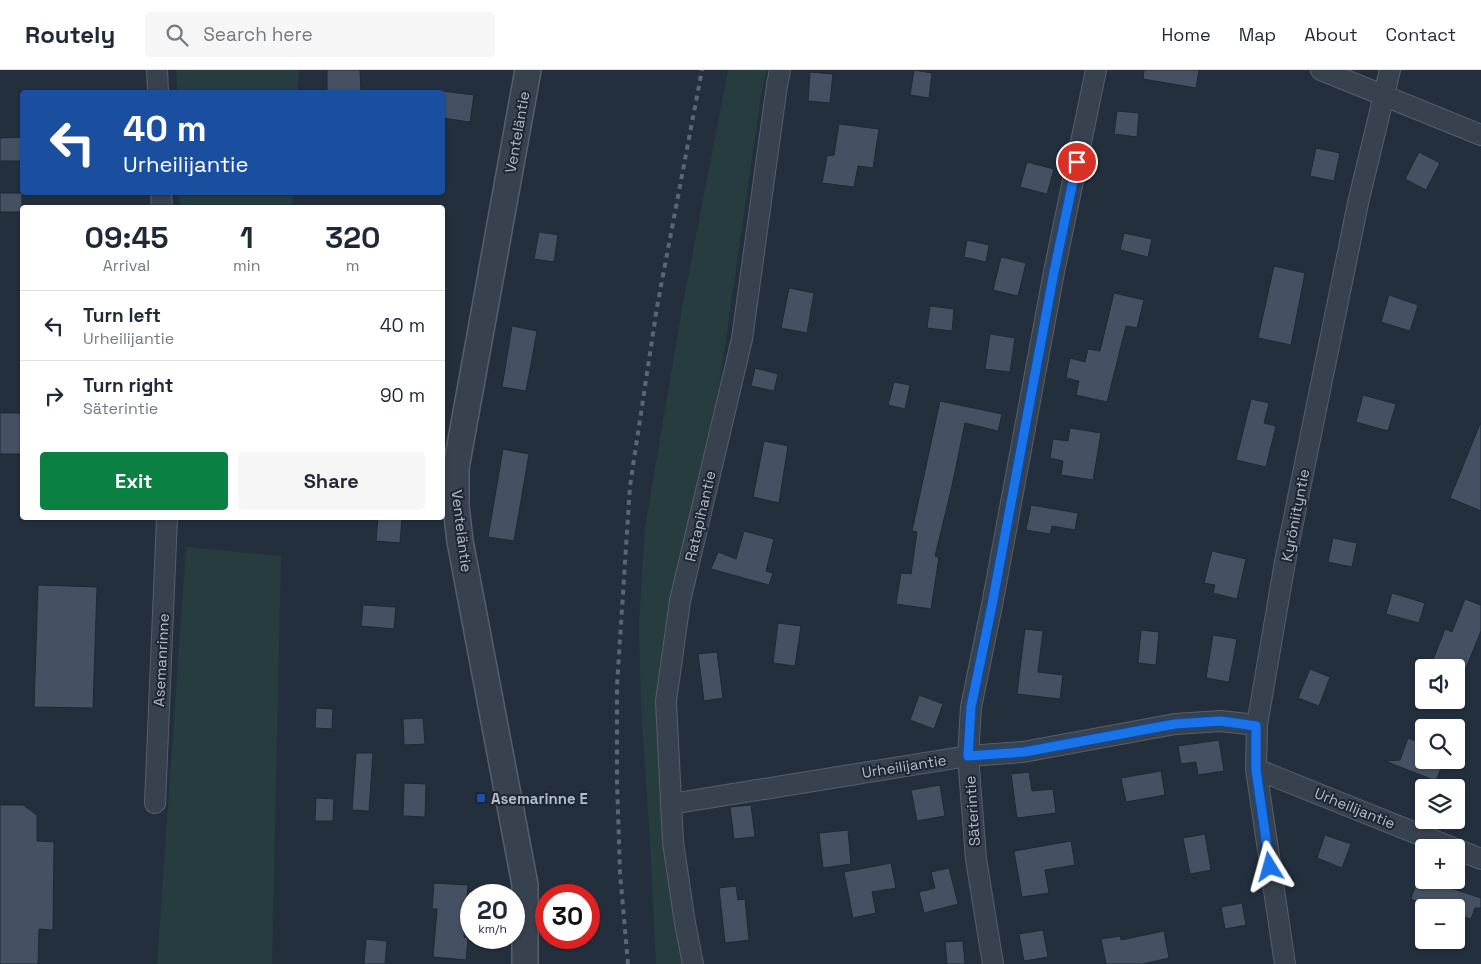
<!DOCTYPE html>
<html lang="en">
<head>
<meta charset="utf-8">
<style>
	:root { --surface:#fff; --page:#f6f6f7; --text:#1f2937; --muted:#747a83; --line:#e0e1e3; --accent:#0b8043 }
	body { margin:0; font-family:"Space Grotesk",sans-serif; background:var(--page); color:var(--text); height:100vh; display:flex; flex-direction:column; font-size:19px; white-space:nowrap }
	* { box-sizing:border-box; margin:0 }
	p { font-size:16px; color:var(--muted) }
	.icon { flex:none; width:28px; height:28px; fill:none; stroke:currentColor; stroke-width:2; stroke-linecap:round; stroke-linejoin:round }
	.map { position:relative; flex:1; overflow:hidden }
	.details { position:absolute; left:20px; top:135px; width:425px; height:315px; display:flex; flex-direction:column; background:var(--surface); border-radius:5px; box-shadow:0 1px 4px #0004 }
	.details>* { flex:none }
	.hud { position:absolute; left:20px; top:20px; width:425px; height:105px; border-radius:5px; box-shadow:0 1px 4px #0004; background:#1a4fa0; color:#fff; overflow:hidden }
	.buttons { position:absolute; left:1415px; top:589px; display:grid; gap:10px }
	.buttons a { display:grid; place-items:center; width:50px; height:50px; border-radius:5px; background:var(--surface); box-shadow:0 1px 4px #0004; font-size:25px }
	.speed { position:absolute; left:460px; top:814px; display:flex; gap:10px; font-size:25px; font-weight:700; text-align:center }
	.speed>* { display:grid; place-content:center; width:65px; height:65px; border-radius:50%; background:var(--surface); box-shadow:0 1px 4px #0004; line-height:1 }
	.speed small { font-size:12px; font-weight:400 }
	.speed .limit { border:8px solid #d22; background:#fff; color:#111 }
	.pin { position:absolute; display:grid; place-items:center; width:42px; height:42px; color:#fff; margin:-21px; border:2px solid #fff; border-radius:50%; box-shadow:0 1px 5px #0007 }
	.me { position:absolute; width:55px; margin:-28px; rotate:352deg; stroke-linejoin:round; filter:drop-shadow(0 0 4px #0008) }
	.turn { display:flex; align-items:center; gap:18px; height:105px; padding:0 20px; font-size:22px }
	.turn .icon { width:65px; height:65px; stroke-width:2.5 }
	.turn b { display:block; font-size:35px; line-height:42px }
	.eta { display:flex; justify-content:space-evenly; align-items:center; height:85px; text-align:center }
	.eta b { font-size:30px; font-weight:800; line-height:35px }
	.action { display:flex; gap:10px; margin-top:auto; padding:10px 20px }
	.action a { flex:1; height:58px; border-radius:5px; background:var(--accent); color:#fff; font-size:20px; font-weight:800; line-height:58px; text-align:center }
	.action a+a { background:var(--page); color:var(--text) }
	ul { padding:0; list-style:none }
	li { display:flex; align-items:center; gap:15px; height:70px; padding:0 20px; border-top:1px solid var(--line) }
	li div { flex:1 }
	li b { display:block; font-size:19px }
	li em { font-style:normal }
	header { display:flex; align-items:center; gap:30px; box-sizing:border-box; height:70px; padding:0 25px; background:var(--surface); border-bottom:1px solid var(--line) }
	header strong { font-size:24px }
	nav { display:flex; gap:28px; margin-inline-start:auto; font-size:18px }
	.search { width:350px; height:45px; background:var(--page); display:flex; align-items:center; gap:12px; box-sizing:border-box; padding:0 18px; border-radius:5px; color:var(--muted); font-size:19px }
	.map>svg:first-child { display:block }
	.green { fill:#263c3f }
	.building { fill:#455162; stroke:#1f2835 }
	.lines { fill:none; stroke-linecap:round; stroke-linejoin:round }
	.minor-casing { stroke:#565f6c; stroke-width:22 }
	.tertiary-casing { stroke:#565f6c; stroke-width:28 }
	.minor { stroke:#38414e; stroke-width:20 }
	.tertiary { stroke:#38414e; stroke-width:25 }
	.rail { stroke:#5a6575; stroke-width:4; stroke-dasharray:5 5; stroke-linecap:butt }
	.route-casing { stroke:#114b97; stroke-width:12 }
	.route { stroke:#1a73e8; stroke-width:9 }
	.transit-dot { fill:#1a4fb4; stroke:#1d2633; stroke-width:2 }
	.labels { text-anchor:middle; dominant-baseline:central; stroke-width:4; stroke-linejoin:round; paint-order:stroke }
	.street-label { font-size:15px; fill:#b4bcc9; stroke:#1d2633 }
	.poi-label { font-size:15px; font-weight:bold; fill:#b4bcc9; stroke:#1d2633; text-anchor:start }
</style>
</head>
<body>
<header>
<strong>Routely</strong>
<div class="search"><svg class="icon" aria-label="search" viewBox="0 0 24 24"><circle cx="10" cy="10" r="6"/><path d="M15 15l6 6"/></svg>Search here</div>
<nav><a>Home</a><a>Map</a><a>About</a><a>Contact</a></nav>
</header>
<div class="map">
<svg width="1481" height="894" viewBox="0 0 1481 894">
	<rect width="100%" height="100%" fill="#242f3e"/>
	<path class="green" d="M 176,0 L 299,0 L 298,22 L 177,22 Z
		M 728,0 L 767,0 L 761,25 L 719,317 L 700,398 L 689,453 L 669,532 L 658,611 L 656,645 L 668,805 L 682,894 L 656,894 L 650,770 L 641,638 L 639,554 L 645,457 L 683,233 Z
		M 179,123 L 293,123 L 292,137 L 180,137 Z
		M 186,477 L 281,486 L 272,894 L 157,894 Z"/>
	<path class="building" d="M 327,0 L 360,0 L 361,22 L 327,22 Z
		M 914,0 L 932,3 L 929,28 L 910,25 Z
		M 1144,0 L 1199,0 L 1196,18 L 1143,9 Z
		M 810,2 L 833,4 L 830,33 L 808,31 Z
		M 442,21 L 474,25 L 470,52 L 442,48 Z
		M 1117,41 L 1139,43 L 1137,67 L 1114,64 Z
		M 839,54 L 879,59 L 873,98 L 858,96 L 854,117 L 822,113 L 827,86 L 834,85 Z
		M 22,67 L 22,91 L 0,91 L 0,68 Z
		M 1316,78 L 1340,83 L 1334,111 L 1310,106 Z
		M 1419,82 L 1440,93 L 1426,120 L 1405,109 Z
		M 1027,92 L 1054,99 L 1047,124 L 1020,117 Z
		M 0,123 L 22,123 L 22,142 L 0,142 Z
		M 539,162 L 558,165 L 554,192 L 534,189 Z
		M 1124,163 L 1152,169 L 1148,187 L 1120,180 Z
		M 967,170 L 989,175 L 986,192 L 964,187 Z
		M 1001,187 L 1026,193 L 1018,226 L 993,220 Z
		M 1274,196 L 1305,203 L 1291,275 L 1258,268 Z
		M 789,218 L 814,223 L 807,263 L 781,258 Z
		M 1114,223 L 1144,230 L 1137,258 L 1126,256 L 1107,332 L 1076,325 L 1079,311 L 1066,308 L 1070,288 L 1085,292 L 1088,279 L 1100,281 Z
		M 1389,225 L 1418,235 L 1410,261 L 1381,252 Z
		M 930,236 L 954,239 L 952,261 L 927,258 Z
		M 512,256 L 537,261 L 526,321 L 502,317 Z
		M 990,264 L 1015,268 L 1010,302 L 985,299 Z
		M 755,298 L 778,304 L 774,321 L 751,316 Z
		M 894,312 L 910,315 L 905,339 L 888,335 Z
		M 1363,325 L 1396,334 L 1388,361 L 1356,352 Z
		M 1251,329 L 1269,333 L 1264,353 L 1276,356 L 1266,397 L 1236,390 Z
		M 940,331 L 1002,344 L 998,361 L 965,353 L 952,416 L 935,486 L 939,487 L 931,539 L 896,534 L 901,503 L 911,504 L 917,462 L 912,461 Z
		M 0,343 L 22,343 L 22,384 L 0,384 Z
		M 1480,354 L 1481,354 L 1481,441 L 1450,428 Z
		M 1070,358 L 1101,363 L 1093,410 L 1061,405 L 1063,391 L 1050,388 L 1053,369 L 1068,371 Z
		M 764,371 L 788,376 L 779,433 L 753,427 Z
		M 503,379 L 529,384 L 514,471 L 488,467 Z
		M 1031,435 L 1078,443 L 1075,460 L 1052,456 L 1050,464 L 1026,460 Z
		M 378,448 L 402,448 L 400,473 L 376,471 Z
		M 744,461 L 774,469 L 766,501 L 773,503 L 769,515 L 711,499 L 718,482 L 736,489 Z
		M 1333,468 L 1357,473 L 1352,497 L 1328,492 Z
		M 1212,481 L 1246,489 L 1237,529 L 1213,523 L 1215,515 L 1204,513 Z
		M 38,515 L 97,517 L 93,638 L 34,637 Z
		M 1392,523 L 1425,533 L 1419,553 L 1386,544 Z
		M 1465,529 L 1481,535 L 1481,561 L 1464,603 L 1456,599 L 1456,598 L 1452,598 L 1433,590 L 1445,559 L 1452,562 Z
		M 363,535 L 396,537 L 394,559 L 361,556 Z
		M 778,553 L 801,556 L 795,596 L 773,593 Z
		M 1025,559 L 1043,561 L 1038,602 L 1063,605 L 1060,629 L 1017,624 Z
		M 1141,560 L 1159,562 L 1156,595 L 1138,593 Z
		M 1213,565 L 1237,569 L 1229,612 L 1206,608 Z
		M 717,582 L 723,628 L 704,631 L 698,584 Z
		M 1310,599 L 1330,607 L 1319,636 L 1298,628 Z
		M 919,625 L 943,634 L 934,659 L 910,650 Z
		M 316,638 L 333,639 L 332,659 L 315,658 Z
		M 423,648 L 425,674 L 404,675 L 403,649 Z
		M 1408,668 L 1424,674 L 1424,690 L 1444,690 L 1436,711 L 1385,691 L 1400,690 Z
		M 1219,670 L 1224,701 L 1198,705 L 1196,692 L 1181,694 L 1178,676 Z
		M 356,683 L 373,683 L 369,741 L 352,740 Z
		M 1161,701 L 1165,725 L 1126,732 L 1121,708 Z
		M 1029,702 L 1032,721 L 1053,719 L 1056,743 L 1017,748 L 1011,704 Z
		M 404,713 L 426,714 L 425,747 L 403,746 Z
		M 940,715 L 945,746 L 917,751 L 911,720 Z
		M 316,728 L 334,729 L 333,751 L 315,751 Z
		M 0,735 L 23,735 L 37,745 L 37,771 L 54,772 L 53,860 L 39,859 L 38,894 L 0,894 Z
		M 751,735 L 755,767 L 734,769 L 730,737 Z
		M 848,760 L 851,794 L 823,798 L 819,763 Z
		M 1205,764 L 1211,800 L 1190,804 L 1183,768 Z
		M 1325,765 L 1351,774 L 1342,798 L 1317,788 Z
		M 1071,771 L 1075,795 L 1045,800 L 1049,823 L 1022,827 L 1014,781 Z
		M 891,793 L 896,818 L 872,822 L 876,843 L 853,848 L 844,802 Z
		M 949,798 L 958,834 L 924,843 L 919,822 L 935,818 L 931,802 Z
		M 1418,807 L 1481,828 L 1481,838 L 1475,838 L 1471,849 L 1456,844 L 1456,838 L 1436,838 L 1411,829 Z
		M 434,813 L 468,815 L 464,867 L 468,868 L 466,890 L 433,887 L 437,839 L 432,839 Z
		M 736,816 L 738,830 L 745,829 L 749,870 L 725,873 L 719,818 Z
		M 1242,833 L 1246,855 L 1225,859 L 1221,837 Z
		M 1043,860 L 1048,887 L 1024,891 L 1019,864 Z
		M 1164,861 L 1169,888 L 1143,894 L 1106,894 L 1101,869 L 1120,866 L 1121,870 Z
		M 366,869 L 387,871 L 385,894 L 364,894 Z
		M 963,871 L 965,894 L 947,894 L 945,872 Z"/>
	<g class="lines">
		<defs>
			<path id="minor" d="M 157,0 L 158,22
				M 1321,0 L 1481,65
				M 161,122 L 162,138
				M 1256,699 L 1453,778
				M 155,733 L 167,448
				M 671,734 L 968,686 L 1023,682 L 1175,654 L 1221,651 L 1257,655
				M 1456,779 L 1481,789
				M 693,894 L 685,853 L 673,772 L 666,631 L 680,531 L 742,269 L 777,15 L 780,0
				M 993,894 L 976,789 L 968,686 L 971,637 L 992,535 L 1054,202 L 1096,0
				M 1285,894 L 1256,699 L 1257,655 L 1285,492 L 1358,133 L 1390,0"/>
			<path id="tertiary" d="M 525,894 L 525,815 L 460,471 L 456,436 L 456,398 L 528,0"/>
		</defs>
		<use href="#minor" class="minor-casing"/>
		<use href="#tertiary" class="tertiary-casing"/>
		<use href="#minor" class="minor"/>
		<use href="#tertiary" class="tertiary"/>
		<path class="rail" d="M 628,894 L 620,803 L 617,710 L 617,616 L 630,416 L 657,237 L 702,0"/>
	</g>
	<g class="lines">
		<defs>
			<path id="route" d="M 1077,92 L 1054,202 L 992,535 L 971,637 L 968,686 L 1024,682 L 1175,654 L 1221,651 L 1256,656 L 1256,700 L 1270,797"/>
		</defs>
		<use href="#route" class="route-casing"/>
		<use href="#route" class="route"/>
	</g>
	<rect class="transit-dot" x="476" y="723" width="10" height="10" rx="2.5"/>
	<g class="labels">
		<g class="street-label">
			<text transform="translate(517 62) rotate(-80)">Venteläntie</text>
			<text transform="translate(1295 445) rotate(-79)">Kyröniityntie</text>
			<text transform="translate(700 446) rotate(-77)">Ratapihantie</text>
			<text transform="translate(462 461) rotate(83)">Venteläntie</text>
			<text transform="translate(161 590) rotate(-87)">Asemanrinne</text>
			<text transform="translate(904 696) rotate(-9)">Urheilijantie</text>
			<text transform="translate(1355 738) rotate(22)">Urheilijantie</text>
			<text transform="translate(972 741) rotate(-94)">Säterintie</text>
		</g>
		<g class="poi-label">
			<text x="491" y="728">Asemarinne E</text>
		</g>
	</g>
</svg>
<div class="buttons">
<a><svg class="icon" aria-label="sound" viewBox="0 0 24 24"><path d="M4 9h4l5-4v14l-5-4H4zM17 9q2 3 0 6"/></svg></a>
<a><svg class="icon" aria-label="search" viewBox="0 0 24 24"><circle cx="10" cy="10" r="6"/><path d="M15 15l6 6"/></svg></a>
<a><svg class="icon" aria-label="layers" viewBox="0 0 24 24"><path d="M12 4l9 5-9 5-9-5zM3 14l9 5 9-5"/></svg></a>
<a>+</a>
<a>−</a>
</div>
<div class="speed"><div>20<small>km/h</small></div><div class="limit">30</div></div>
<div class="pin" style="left:1077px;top:92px;background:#d93025"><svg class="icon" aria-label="arrive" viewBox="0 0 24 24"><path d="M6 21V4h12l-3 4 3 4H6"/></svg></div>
<svg class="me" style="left:1270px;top:797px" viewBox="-20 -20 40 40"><path d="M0-17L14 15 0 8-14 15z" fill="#1a73e8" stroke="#fff" stroke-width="4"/></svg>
<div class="hud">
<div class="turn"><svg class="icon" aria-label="left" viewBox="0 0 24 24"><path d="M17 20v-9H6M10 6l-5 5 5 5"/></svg><div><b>40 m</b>Urheilijantie</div></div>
</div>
<section class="details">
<div class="eta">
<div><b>09:45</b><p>Arrival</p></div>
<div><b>1</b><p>min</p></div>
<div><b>320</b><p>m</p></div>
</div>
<ul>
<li><svg class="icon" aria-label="left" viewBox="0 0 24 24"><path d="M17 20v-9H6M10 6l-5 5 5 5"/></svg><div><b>Turn left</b><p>Urheilijantie</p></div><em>40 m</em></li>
<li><svg class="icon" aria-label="right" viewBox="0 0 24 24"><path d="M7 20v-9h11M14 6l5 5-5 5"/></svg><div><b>Turn right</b><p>Säterintie</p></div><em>90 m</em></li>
</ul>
<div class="action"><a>Exit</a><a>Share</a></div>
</section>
</div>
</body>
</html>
